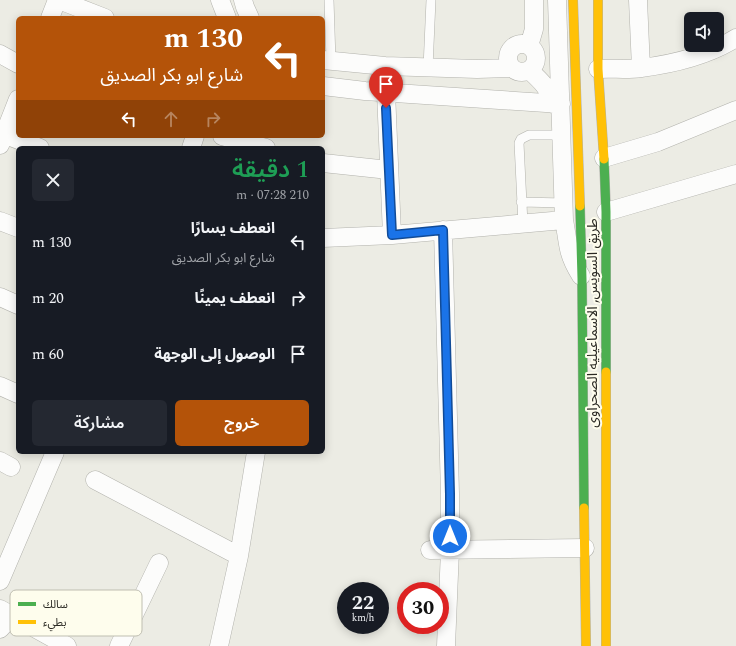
<!DOCTYPE html>
<html lang="ar">
<head>
<meta charset="utf-8">
<style>
	:root { --surface:#171b24; --page:#242831; --text:#f1f3f6; --muted:#9ea1a6; --accent:#b45309 }
	body { margin:0; font-family:Spectral,"Noto Sans Arabic",serif; background:var(--page); color:var(--text); direction:rtl; height:100vh; display:flex; flex-direction:column; font-size:15px; white-space:nowrap }
	* { box-sizing:border-box; margin:0 }
	p { font-size:13px; color:var(--muted) }
	.icon { flex:none; width:22px; height:22px; fill:none; stroke:currentColor; stroke-width:2; stroke-linecap:round; stroke-linejoin:round }
	.map { position:relative; flex:1; overflow:hidden; direction:ltr }
	.drawer { position:absolute; left:16px; top:146px; width:309px; height:308px; display:flex; flex-direction:column; background:var(--surface); border-radius:6px; box-shadow:0 2px 10px #0003; direction:rtl }
	.drawer>* { flex:none }
	.banner { position:absolute; left:16px; top:16px; width:309px; height:122px; border-radius:6px; box-shadow:0 2px 10px #0003; direction:rtl; background:#b45309; color:#fff; overflow:hidden }
	.fabs { position:absolute; left:684px; top:12px; display:grid; gap:8px }
	.fabs a { display:grid; place-items:center; width:40px; height:40px; border-radius:6px; background:var(--surface); box-shadow:0 2px 10px #0003; font-size:20px }
	.speed { position:absolute; left:337px; top:582px; display:flex; gap:8px; font-size:20px; font-weight:700; text-align:center }
	.speed>* { display:grid; place-content:center; width:52px; height:52px; border-radius:50%; background:var(--surface); box-shadow:0 2px 10px #0003; line-height:1 }
	.speed small { font-size:10px; font-weight:400 }
	.speed .limit { border:6px solid #d22; background:#fff; color:#111 }
	.pin { position:absolute; display:grid; place-items:center; width:34px; height:34px; color:#fff; margin:-41px -17px; border-radius:50% 50% 50% 0; rotate:-45deg; box-shadow:0 0 4px #0007 }
	.pin .icon { rotate:45deg }
	.me { position:absolute; width:44px; margin:-22px; rotate:0deg; stroke-linejoin:round; filter:drop-shadow(0 0 3px #0008) }
	.turn { display:flex; align-items:center; gap:14px; height:84px; padding:0 16px; font-size:18px }
	.turn .icon { width:52px; height:52px; stroke-width:2.5 }
	.turn b { display:block; font-size:28px; line-height:34px }
	.lanes { display:flex; align-items:center; height:38px; padding:0 16px; background:#0003; justify-content:center; gap:20px; direction:ltr }
	.lanes .off { opacity:.35 }
	.round { display:grid; place-items:center; flex:none; width:42px; height:42px; border-radius:6px; background:var(--page) }
	.overview { display:flex; align-items:center; justify-content:space-between; height:68px; padding:0 16px }
	h1 { font-size:24px; font-weight:600; line-height:30px; color:#1e9e55 }
	.primary-button { display:flex; gap:8px; margin-top:auto; padding:8px 16px }
	.primary-button a { flex:1; height:46px; border-radius:6px; background:var(--accent); color:#fff; font-size:16px; font-weight:600; line-height:46px; text-align:center }
	.primary-button a+a { background:var(--page); color:var(--text) }
	ul { padding:0; list-style:none }
	li { display:flex; align-items:center; gap:12px; height:56px; padding:0 16px }
	li div { flex:1 }
	li b { display:block; font-size:15px }
	li em { font-style:normal }
	.map>svg:first-child { display:block }
	.lines { fill:none; stroke-linecap:round; stroke-linejoin:round }
	.lane-casing { stroke:#b2b2ac; stroke-width:10 }
	.street-casing { stroke:#b2b2ac; stroke-width:19 }
	.fast-casing { stroke:#b2b2ac; stroke-width:10 }
	.slow-casing { stroke:#b2b2ac; stroke-width:10 }
	.lane { stroke:#fcfcfb; stroke-width:9 }
	.street { stroke:#fcfcfb; stroke-width:18 }
	.fast { stroke:#4caf50; stroke-width:9 }
	.slow { stroke:#ffc107; stroke-width:9 }
	.route-casing { stroke:#114b97; stroke-width:10 }
	.route { stroke:#1a73e8; stroke-width:7 }
	.labels { text-anchor:middle; dominant-baseline:central; stroke-width:4; stroke-linejoin:round; paint-order:stroke }
	.street-label { font-size:14px; fill:#2b2a24; stroke:#fefded }
	.key { fill:#fefded; stroke:#bfbeb1; stroke-width:1 }
	.key-label { font-size:11px; fill:#2b2a24 }
</style>
</head>
<body>
<div class="map">
<svg width="736" height="646" viewBox="0 0 736 646">
	<rect width="100%" height="100%" fill="#ecece4"/>
	<g class="lines">
		<defs>
			<path id="lane" d="M 329,0 L 331,61
				M 428,68 L 431,0
				M 521,202 L 564,203
				M 523,224 L 519,143 L 521,139 L 529,135 L 562,135"/>
			<path id="street" d="M 59,0 L 105,18
				M 220,0 L 227,18
				M 243,0 L 245,7 L 250,18
				M 557,0 L 564,220 C 566,230 567,240 569,249 C 571,259 576,268 581,276
				M 638,0 L 641,68
				M 50,18 L 57,0
				M508 58a14 14 0 1 1 28 0a14 14 0 1 1-28 0Z
				M 529,46 L 534,29 L 534,0
				M 0,54 L 18,64
				M 323,60 L 385,66 L 477,69 L 512,68
				M 598,69 C 612,68 627,70 641,68 C 673,64 709,55 736,38
				M 529,70 C 541,81 549,88 553,104
				M 323,86 L 365,91 L 561,104
				M 386,92 L 392,235
				M 0,133 L 40,148
				M 222,136 L 266,148
				M 0,145 L 18,99
				M 191,148 L 195,136
				M 604,158 L 658,142 L 736,110
				M 323,163 L 389,170
				M 606,212 L 736,174
				M 0,221 L 18,228
				M 443,230 L 450,494 L 450,550 L 446,646
				M 323,238 L 392,235 L 564,220
				M 0,297 L 18,305
				M 0,386 L 18,394
				M 0,461 L 11,467
				M 95,480 L 239,556
				M 430,550 L 585,548
				M 0,581 L 55,452
				M 0,609 L 67,646
				M 0,629 L 12,616
				M 119,646 L 159,563
				M 219,646 L 239,556 L 256,452"/>
			<path id="fast" d="M 604,159 L 606,212 L 606,372
				M 580,206 L 582,279 L 584,508"/>
			<path id="slow" d="M 573,0 L 580,206
				M 598,0 L 598,69 L 604,159
				M 606,372 L 606,646
				M 584,508 L 586,646"/>
		</defs>
		<use href="#lane" class="lane-casing"/>
		<use href="#street" class="street-casing"/>
		<use href="#fast" class="fast-casing"/>
		<use href="#slow" class="slow-casing"/>
		<use href="#lane" class="lane"/>
		<use href="#street" class="street"/>
		<use href="#fast" class="fast"/>
		<use href="#slow" class="slow"/>
	</g>
	<g class="lines">
		<defs>
			<path id="route" d="M 386,108 L 392,235 L 443,230 L 450,494 L 450,536"/>
		</defs>
		<use href="#route" class="route-casing"/>
		<use href="#route" class="route"/>
	</g>
	<g class="labels">
		<g class="street-label">
			<text transform="translate(592 323) rotate(-90)">طريق السويس, الاسماعيليه الصحراوى</text>
		</g>
	</g>
	<rect x="10" y="590" width="132" height="46" rx="6" class="key"/>
	<rect x="18" y="602" width="18" height="4" fill="#4caf50"/>
	<rect x="18" y="620" width="18" height="4" fill="#ffc107"/>
	<g class="key-label">
		<text x="43" y="608">سالك</text>
		<text x="43" y="626">بطيء</text>
	</g>
</svg>
<div class="fabs">
<a><svg class="icon" aria-label="sound" viewBox="0 0 24 24"><path d="M4 9h4l5-4v14l-5-4H4zM17 9q2 3 0 6"/></svg></a>
</div>
<div class="speed"><div>22<small>km/h</small></div><div class="limit">30</div></div>
<div class="pin" style="left:386px;top:108px;background:#d93025"><svg class="icon" aria-label="arrive" viewBox="0 0 24 24"><path d="M6 21V4h12l-3 4 3 4H6"/></svg></div>
<svg class="me" style="left:450px;top:536px" viewBox="-20 -20 40 40"><circle r="17" fill="#1a73e8" stroke="#fff" stroke-width="3"/><path d="M0-11L8 9 0 5-8 9z" fill="#fff"/></svg>
<div class="banner">
<div class="turn"><svg class="icon" aria-label="left" viewBox="0 0 24 24"><path d="M17 20v-9H6M10 6l-5 5 5 5"/></svg><div><b>130 m</b>شارع ابو بكر الصديق</div></div>
<div class="lanes"><svg class="icon" aria-label="left" viewBox="0 0 24 24"><path d="M17 20v-9H6M10 6l-5 5 5 5"/></svg><svg class="icon off" aria-label="ahead" viewBox="0 0 24 24"><path d="M12 20V5M6 11l6-6 6 6"/></svg><svg class="icon off" aria-label="right" viewBox="0 0 24 24"><path d="M7 20v-9h11M14 6l5 5-5 5"/></svg></div>
</div>
<section class="drawer">
<div class="overview"><div><h1>1 دقيقة</h1><p>210 m · 07:28</p></div><a class="round"><svg class="icon" aria-label="close" viewBox="0 0 24 24"><path d="M6 6l12 12M18 6L6 18"/></svg></a></div>
<ul>
<li><svg class="icon" aria-label="left" viewBox="0 0 24 24"><path d="M17 20v-9H6M10 6l-5 5 5 5"/></svg><div><b>انعطف يسارًا</b><p>شارع ابو بكر الصديق</p></div><em>130 m</em></li>
<li><svg class="icon" aria-label="right" viewBox="0 0 24 24"><path d="M7 20v-9h11M14 6l5 5-5 5"/></svg><div><b>انعطف يمينًا</b></div><em>20 m</em></li>
<li><svg class="icon" aria-label="arrive" viewBox="0 0 24 24"><path d="M6 21V4h12l-3 4 3 4H6"/></svg><div><b>الوصول إلى الوجهة</b></div><em>60 m</em></li>
</ul>
<div class="primary-button"><a>خروج</a><a>مشاركة</a></div>
</section>
</div>
</body>
</html>
